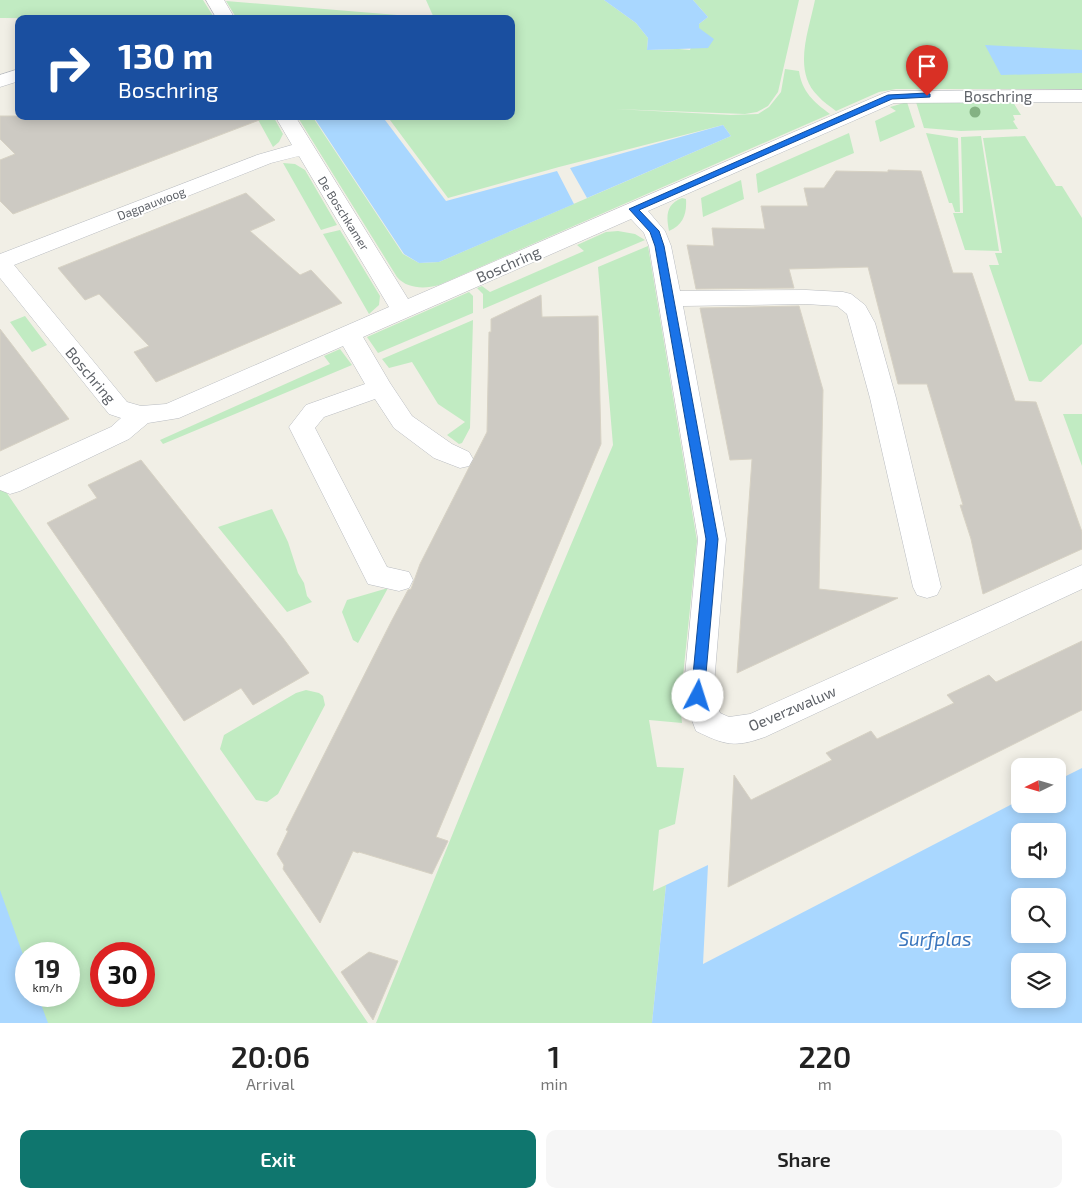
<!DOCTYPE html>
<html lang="en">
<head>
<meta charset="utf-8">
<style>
	:root { --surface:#fff; --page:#f6f6f6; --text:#222; --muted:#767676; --accent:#0f766e }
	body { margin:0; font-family:"Exo 2",sans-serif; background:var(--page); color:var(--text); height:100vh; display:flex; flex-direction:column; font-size:19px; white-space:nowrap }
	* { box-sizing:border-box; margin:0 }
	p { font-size:16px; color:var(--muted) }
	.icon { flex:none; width:28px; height:28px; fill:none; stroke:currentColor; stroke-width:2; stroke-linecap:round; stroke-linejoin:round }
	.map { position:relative; height:1023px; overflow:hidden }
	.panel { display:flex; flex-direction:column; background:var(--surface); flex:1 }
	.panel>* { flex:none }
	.top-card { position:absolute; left:15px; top:15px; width:500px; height:105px; border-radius:10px; box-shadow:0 2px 12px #0003; background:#1a4fa0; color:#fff; overflow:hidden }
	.needle { width:32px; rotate:265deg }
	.fabs { position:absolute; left:1011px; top:758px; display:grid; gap:10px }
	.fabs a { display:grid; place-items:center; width:55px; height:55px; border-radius:10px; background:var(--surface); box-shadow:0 2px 12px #0003; font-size:25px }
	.speed { position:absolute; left:15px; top:942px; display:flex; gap:10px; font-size:25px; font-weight:700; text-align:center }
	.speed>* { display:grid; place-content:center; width:65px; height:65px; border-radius:50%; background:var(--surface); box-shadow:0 2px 12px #0003; line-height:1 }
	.speed small { font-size:12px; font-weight:400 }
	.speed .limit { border:8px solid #d22; background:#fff; color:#111 }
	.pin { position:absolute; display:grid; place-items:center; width:42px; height:42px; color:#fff; margin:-51px -21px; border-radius:50% 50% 50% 0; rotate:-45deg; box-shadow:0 0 5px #0007 }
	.pin .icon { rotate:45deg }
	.me { position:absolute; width:55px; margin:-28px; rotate:5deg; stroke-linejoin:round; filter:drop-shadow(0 0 4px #0008) }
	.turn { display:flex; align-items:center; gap:18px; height:105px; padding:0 20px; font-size:22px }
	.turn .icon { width:65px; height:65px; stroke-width:2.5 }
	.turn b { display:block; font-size:35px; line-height:42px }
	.eta { display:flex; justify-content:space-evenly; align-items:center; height:85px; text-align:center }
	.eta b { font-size:30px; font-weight:600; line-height:35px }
	.action { display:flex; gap:10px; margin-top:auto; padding:10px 20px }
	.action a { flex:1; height:58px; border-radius:10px; background:var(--accent); color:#fff; font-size:20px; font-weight:600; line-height:58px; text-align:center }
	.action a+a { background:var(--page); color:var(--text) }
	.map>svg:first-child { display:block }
	.green { fill:#c1ebc2; fill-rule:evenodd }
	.water { fill:#a9d7ff; fill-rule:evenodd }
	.building { fill:#cdcac3; stroke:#d7d2c4 }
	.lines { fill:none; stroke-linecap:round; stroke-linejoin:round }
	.minor-casing { stroke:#b9bcc1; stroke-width:1 }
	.minor { fill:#fff; fill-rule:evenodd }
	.tree { fill:#84b283 }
	.route { fill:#1a73e8; stroke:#114b97 }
	.labels { text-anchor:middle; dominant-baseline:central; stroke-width:4; stroke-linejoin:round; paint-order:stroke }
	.far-street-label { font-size:12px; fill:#5e6268; stroke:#fff }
	.street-label { font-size:15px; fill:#5e6268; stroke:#fff }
	.near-water-label { font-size:19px; font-style:italic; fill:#3a76bd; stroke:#fff }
</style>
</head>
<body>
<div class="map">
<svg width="1082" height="1023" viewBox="0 0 1082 1023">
	<rect width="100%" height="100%" fill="#f1efe6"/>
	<path class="green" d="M 0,0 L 203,0 L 215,19 L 0,18 Z
		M 426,0 L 604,0 L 636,23 L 648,38 L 647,50 L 679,49 L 690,50 L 699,24 L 708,17 L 693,0 L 799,0 L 778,92 L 768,106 L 757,112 L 745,114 L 615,109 L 731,115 L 758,114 L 769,107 L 781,92 L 785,69 L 799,71 C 802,92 814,102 830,114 L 439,285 C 425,289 407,289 397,277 L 297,116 L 312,116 L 403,254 L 419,263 L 439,262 L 731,136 L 723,125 L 559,167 L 448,198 L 387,116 L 511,116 L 511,19 L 237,19 L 226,1 L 434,18 Z
		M 815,0 L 1082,0 L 1082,89 L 896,89 L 879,92 L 836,111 C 830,106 823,102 818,96 C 792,71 809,30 815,0 Z
		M 907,102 L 915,127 L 880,142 L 875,121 L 896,111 L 890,107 Z
		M 916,102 L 1013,102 L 1021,115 L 1013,115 L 1015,120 L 1013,121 L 1018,129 L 961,131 L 924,128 Z
		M 256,116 L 273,116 L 283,134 L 279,142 L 273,147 Z
		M 849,133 L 854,153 L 758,193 L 756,174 Z
		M 926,133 L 958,138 L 960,212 L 955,212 L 952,203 L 949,203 Z
		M 981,136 L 999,251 L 965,250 L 953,213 L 963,213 L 961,137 Z
		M 1025,136 L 1056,186 L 1062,186 L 1082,218 L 1082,344 L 1041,382 L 1029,381 L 989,265 L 999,265 L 995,253 L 1002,253 L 983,138 Z
		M 283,163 L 295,164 L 305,170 L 337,225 L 321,230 Z
		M 741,180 L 744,199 L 703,217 L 701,198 Z
		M 682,198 L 686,199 C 687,214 683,225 669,231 C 666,216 666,204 682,198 Z
		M 340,230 L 380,296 L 379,305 L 369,314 L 323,234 Z
		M 618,231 L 635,234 L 645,240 L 483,309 L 483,294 L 477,288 L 482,286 L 490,292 L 584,251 L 577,245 L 606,232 Z
		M 648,246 L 697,541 L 680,705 L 682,723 L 649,720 L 657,767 L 684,768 L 675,824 L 659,830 L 653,891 L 666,885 L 652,1023 L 376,1023 L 543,611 L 613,445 L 598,267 Z
		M 469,292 L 473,296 L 473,313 L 378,353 L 367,337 Z
		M 25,316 L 47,345 L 32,352 L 10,322 Z
		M 473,320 L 470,428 L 462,443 L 459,444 L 447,435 L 465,422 L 438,404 L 412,362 L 389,368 L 382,359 Z
		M 340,349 L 352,365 L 163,444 L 160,440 L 330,364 L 324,356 Z
		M 1063,414 L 1082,414 L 1082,466 Z
		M 0,483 L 368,1023 L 0,1023 ZM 26,954 L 69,954 L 69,996 L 26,996 ZM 101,954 L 144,954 L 144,996 L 101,996 Z
		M 272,509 L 288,542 L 298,573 L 304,583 L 307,596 L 312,602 L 287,612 L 218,527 Z
		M 388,588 L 358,643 L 353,640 L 342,612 L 347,600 Z
		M 306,690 L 319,693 L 323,696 L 325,705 L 278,794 L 267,802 L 256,800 L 220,749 L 224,735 L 296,693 Z"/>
	<path class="water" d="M 604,0 L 693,0 L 708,17 L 699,24 L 699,28 L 714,39 L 708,48 L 647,50 L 648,38 L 636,23 Z
		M 985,45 L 1082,50 L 1082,73 L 1001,75 Z
		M 313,116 L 382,116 L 446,201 L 557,171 L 574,204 L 439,262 L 419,263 L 404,254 Z
		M 723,125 L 731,136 L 587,198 L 570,168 Z
		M 1082,768 L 1082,1023 L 652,1023 L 666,885 L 708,865 L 703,964 L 1020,800 L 1020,804 L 1058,804 L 1058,780 ZM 1058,831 L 1058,869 L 1020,869 L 1020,831 ZM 1058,896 L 1058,934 L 1020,934 L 1020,896 ZM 1058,961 L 1058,999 L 1020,999 L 1020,961 Z
		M 0,890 L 26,963 L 26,996 L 38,996 L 48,1023 L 0,1023 Z"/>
	<path class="building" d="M 0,116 L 262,116 L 262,119 L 13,214 L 0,201 L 0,160 L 15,154 L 0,139 Z
		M 888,170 L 921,171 L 953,273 L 972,273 L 1015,401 L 1036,402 L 1082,532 L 1082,549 L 983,594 L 971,539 L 960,505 L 963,505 L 927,384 L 898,384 L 868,267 L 789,269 L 794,288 L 696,289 L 687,245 L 714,246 L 712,228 L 765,229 L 761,206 L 808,206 L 804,188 L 824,188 L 836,171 L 888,172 Z
		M 246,193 L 275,220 L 250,231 L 300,275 L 311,270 L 342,303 L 156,382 L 134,352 L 149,346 L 99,294 L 85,300 L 58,268 Z
		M 541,295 L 542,317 L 598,316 L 601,444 L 436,837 L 448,841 L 432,874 L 359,852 L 358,853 L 353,851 L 320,923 L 283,869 L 284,865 L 277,854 L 288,831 L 286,830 L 391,622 L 408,590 L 411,589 L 420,564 L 487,432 L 489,332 L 491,332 L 491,319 Z
		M 799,306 L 823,390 L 819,589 L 898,598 L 737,673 L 752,459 L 730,460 L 700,308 Z
		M 0,329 L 69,419 L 0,451 Z
		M 141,460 L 283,638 L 309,673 L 253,705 L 241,688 L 184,721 L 47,523 L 97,498 L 88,485 Z
		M 1082,641 L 1082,710 L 728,887 L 734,775 L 751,800 L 832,760 L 826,753 L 871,731 L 877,739 L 954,703 L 947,695 L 989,675 L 996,682 Z
		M 369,952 L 398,961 L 373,1020 L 341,972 Z"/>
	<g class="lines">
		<defs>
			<path id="minor" d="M 206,0 L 224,0 L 235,19 L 217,19 Z
				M 19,69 L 19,81 L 0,87 L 0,75 Z
				M 1082,90 L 1082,102 L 894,103 L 648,211 L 665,231 L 671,246 L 680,291 L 806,290 L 843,292 L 851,294 L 865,305 L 875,323 L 896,398 L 941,587 L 937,595 L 927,598 L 917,595 L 913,587 L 870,398 L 847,314 L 837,306 L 806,304 L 683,306 L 726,539 L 713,696 L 720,713 L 729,717 L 750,714 L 1082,565 L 1082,589 L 765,737 C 734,748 725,745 696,731 L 683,696 L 698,539 L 649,246 L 644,233 L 631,219 L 363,337 L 390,383 L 412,416 L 452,444 L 469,452 L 473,459 L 469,466 L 460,468 L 434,458 L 394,428 L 375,399 L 324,417 L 315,428 L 387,567 L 409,572 L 413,580 L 409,588 L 399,591 L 368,584 L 289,427 L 306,405 L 365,384 L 343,346 L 179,418 L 148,423 L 129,439 L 20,491 L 10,494 L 0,490 L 0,477 L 111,427 L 121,418 L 109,414 L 0,278 L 0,254 L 257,155 L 292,145 L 275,116 L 295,116 L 408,299 L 884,93 L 891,91 ZM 299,156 L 389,307 L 166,404 L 141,406 L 127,402 L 14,265 L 271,163 Z"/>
		</defs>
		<use href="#minor" class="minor-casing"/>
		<use href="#minor" class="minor"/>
	</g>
	<circle class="tree" cx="975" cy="112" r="5.5"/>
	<path class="route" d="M 927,93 L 930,94 L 930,97 L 892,99 L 639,210 L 659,231 L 664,246 L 718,539 L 704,696 L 702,700 L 698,702 L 693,700 L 691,696 L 706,539 L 655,246 L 650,232 L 629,209 L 888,95 Z"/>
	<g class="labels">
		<g class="far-street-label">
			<text transform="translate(151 203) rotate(-21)">Dagpauwoog</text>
			<text transform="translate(344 213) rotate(58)">De Boschkamer</text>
		</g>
		<g class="street-label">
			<text x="998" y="96">Boschring</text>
			<text transform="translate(508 264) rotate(-24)">Boschring</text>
			<text transform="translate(91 375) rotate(50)">Boschring</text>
			<text transform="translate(792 708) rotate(-23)">Oeverzwaluw</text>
		</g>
		<g class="near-water-label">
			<text x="935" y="938">Surfplas</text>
		</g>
	</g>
</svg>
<div class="fabs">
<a><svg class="needle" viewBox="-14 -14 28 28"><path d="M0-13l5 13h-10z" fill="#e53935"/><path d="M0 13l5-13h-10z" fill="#767676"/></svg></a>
<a><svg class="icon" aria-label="sound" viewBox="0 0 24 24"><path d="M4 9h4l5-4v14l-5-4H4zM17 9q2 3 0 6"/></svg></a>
<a><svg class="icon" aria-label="search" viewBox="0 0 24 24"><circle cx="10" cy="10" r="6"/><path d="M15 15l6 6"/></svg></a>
<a><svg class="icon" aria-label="layers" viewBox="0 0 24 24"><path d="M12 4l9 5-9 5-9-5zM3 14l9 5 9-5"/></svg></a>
</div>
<div class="speed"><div>19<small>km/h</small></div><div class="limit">30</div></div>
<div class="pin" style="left:927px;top:96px;background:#d93025"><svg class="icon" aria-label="arrive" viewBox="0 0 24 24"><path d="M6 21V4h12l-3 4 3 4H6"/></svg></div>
<svg class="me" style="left:698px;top:696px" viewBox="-20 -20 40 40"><circle r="19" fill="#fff"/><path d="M0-13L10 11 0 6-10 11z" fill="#1a73e8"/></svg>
<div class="top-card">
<div class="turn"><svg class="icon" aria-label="right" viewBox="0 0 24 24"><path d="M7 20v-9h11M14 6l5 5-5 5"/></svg><div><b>130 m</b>Boschring</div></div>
</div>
</div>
<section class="panel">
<div class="eta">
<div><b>20:06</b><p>Arrival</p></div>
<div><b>1</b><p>min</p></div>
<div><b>220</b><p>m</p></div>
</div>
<div class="action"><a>Exit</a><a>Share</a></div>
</section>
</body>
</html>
